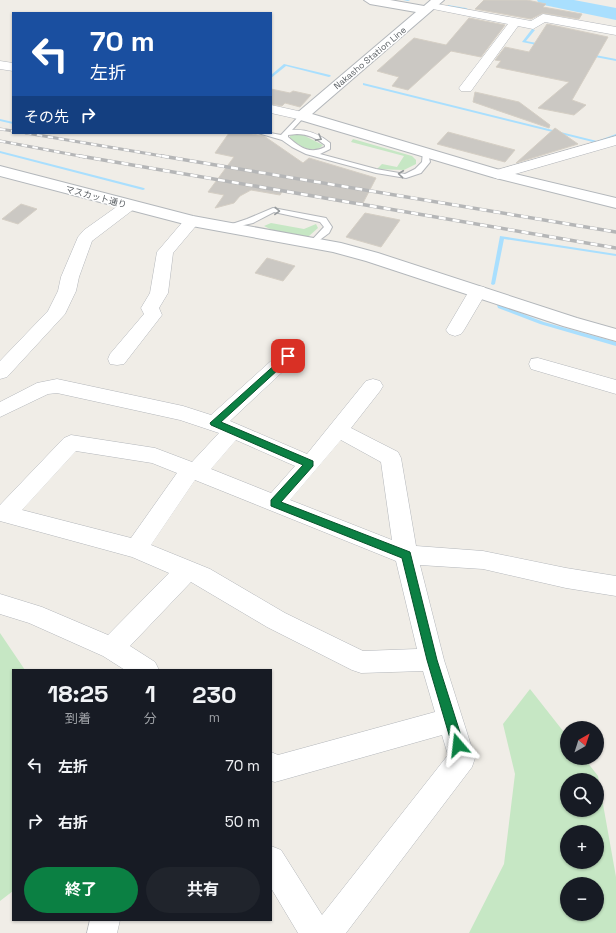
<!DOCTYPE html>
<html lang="ja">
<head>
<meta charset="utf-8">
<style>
	:root { --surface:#171b24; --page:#20242c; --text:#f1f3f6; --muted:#9ea1a6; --accent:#0b8043 }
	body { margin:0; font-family:"Space Grotesk","Noto Sans JP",sans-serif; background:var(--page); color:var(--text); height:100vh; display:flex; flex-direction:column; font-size:15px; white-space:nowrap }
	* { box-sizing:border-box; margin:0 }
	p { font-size:13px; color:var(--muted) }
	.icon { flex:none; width:22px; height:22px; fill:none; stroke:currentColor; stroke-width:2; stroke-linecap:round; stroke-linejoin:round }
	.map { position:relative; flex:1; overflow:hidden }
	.side { position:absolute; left:12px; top:669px; width:260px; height:252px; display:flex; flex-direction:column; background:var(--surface); border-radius:0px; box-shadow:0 1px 3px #0004 }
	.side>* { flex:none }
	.hud { position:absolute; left:12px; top:12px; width:260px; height:122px; border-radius:0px; box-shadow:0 1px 3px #0004; background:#1a4fa0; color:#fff; overflow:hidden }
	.needle { width:26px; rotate:39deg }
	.controls { position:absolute; left:560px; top:721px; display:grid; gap:8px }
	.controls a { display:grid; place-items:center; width:44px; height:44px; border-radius:50%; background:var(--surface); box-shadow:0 1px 3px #0004; font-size:20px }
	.pin { position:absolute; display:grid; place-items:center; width:34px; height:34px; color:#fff; margin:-17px; border-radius:8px; box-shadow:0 2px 6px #0006 }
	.me { position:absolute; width:44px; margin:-22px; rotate:343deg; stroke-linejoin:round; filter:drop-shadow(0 0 3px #0008) }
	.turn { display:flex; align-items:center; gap:14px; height:84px; padding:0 12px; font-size:18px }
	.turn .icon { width:52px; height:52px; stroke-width:2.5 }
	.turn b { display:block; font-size:28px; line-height:34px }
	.then { display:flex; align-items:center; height:38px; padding:0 12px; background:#0003; gap:8px; font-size:15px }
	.eta { display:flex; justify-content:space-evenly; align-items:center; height:68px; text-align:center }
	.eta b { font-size:24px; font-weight:700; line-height:28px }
	.button { display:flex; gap:8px; margin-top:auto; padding:8px 12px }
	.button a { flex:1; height:46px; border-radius:24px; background:var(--accent); color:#fff; font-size:16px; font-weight:700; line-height:46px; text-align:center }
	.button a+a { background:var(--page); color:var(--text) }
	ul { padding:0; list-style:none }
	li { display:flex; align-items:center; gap:12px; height:56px; padding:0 12px }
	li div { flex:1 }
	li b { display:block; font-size:15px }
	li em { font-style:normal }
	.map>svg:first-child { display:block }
	.green { fill:#c6e7c4; fill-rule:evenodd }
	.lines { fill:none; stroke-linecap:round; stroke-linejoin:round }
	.stream { fill:#a9dffe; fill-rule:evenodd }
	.river { fill:#a9dffe; fill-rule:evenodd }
	.building { fill:#cbc8c3; stroke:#d5cfc5 }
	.lane-casing { stroke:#b4b7bb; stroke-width:2 }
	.street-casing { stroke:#b4b7bb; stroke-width:1 }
	.secondary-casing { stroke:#b3b7bb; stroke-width:2 }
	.lane { fill:#fff; fill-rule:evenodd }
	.street { fill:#fff; fill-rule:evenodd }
	.secondary { fill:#fff; fill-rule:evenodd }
	.rail-far1-casing { stroke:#b5b6b7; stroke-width:3 }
	.rail-casing { stroke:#b5b6b7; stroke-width:3.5 }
	.rail-far1 { stroke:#fff; stroke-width:2; stroke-dasharray:5.5; stroke-linecap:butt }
	.rail { stroke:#fff; stroke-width:2.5; stroke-dasharray:7; stroke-linecap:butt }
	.oneway { stroke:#969a9c }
	.route { fill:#0b8043; stroke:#07532c }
	.labels { text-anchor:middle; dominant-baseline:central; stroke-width:3; stroke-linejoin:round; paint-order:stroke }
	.far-street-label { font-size:9px; fill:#5e6367; stroke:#fff }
</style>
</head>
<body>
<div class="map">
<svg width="616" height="933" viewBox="0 0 616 933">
	<rect width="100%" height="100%" fill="#f0ede7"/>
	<path class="green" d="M 294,134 L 303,135 L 323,145 C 313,156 300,145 290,139 L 290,136 Z
		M 353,139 L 412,156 L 416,160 L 416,164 L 404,170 L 377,169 L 382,164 L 397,167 L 404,156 L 351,142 Z
		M 271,223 L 304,229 L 316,224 L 318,228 L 309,236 C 295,237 277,233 264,226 Z
		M 0,633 L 25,670 L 13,670 L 13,891 L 0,901 Z
		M 530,689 L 567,736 L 567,758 L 584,758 L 598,776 L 616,877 L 616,933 L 469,933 L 504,864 L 515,774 L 503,724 ZM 567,780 L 597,780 L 597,810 L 567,810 ZM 567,832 L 597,832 L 597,862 L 567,862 ZM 567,884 L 597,884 L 597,914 L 567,914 Z"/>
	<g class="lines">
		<path class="stream" d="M 403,0 L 410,0 L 408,1 Z
			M 448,5 L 466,8 L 468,9 L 466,10 L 449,7 L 448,7 Z
			M 532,29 L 535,30 L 526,41 L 542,44 L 542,46 L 522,42 Z
			M 590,54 L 616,59 L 616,61 L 590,56 Z
			M 284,64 L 330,75 L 331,76 L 329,77 L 286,66 L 271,78 L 271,75 Z
			M 363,83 L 597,141 L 616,134 L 616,136 L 597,143 L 363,85 Z
			M 0,119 L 13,122 L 13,124 L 0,121 Z
			M 0,151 L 144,188 L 145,189 L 143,190 L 0,153 Z
			M 500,236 L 616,254 L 616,256 L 504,239 L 495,284 L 493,285 L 491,284 Z
			M 497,304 L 501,304 L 502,306 L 544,322 L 616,342 L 616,346 L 540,324 L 498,308 L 497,305 Z"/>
		<path class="river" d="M 537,0 L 574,0 L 616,8 L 616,20 L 539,4 Z"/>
	</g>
	<path class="building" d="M 484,0 L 527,0 L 546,4 L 543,7 L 582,14 L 579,19 L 543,13 L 531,19 L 475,9 Z
		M 469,18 L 505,25 L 481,57 L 451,51 L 408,90 L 392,86 L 399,77 L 377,71 L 414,38 L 446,45 Z
		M 547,24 L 608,37 L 572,100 L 586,105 L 574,115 L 538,108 L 569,82 L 496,67 L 501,61 L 495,60 L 505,47 L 529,52 Z
		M 271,89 L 290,93 L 293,91 L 311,95 L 300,107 L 285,103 L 282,106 L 271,104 Z
		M 475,92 L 519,102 L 550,125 L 549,128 L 473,102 Z
		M 555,128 L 578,144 L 516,163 Z
		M 448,132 L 515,150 L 505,162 L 437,144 Z
		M 229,133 L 246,133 L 264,136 L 303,163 L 309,158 L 376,178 L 363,203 L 283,190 L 280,195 L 251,190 L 240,196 L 234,203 L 215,208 L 224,195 L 208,192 L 234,157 L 215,153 Z
		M 21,204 L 37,209 L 18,224 L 2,219 Z
		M 365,213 L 400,220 L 381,247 L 346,237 Z
		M 267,258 L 295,266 L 283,281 L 255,273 Z"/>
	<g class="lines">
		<defs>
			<path id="lane" d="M 302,114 L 305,116 L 292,130 C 307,129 319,134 330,143 L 330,149 L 320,154 L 376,169 L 405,174 L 415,169 L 422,162 L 423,152 L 428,153 L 430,162 L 421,173 L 406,178 L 376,173 L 306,154 L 292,147 L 282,140 L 258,133 L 270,133 L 281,135 L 300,115 ZM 297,134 C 308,134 316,138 325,145 L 325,147 C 310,155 299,147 288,137 L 288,135 Z
				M 273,208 L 326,218 L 332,227 L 329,233 L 313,245 L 309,243 L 324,227 L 320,222 L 274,212 L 253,223 L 227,229 L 223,227 L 247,219 Z"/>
			<path id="street" d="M 432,3 L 531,21 L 543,14 L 616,27 L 616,35 L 545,22 L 533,29 L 518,26 L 471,91 L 461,91 L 459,88 L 508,24 L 428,8 L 426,6 Z
				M 0,61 L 13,63 L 13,71 L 0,69 Z
				M 271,105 L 307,113 L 309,116 L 307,119 L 302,120 L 271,113 Z
				M 616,136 L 616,145 L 498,179 L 493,177 L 490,174 L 493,171 Z
				M 128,201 L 134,203 L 136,206 L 134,209 L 92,241 L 79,277 L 76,291 L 65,314 L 7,377 L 0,379 L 0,361 L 48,311 L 58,291 L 61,277 L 78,237 L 84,230 L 122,203 Z
				M 192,216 L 198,218 L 200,221 L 173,253 L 168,293 L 159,308 L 162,315 L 124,364 L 117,365 L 110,364 L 108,359 L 110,354 L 144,314 L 141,308 L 150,293 L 157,252 L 186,218 Z
				M 478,286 L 484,287 L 487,291 L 464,330 L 461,334 L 455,336 L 449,334 L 446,330 L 469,291 L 472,287 Z
				M 288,350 L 295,352 L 297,356 L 295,360 L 230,421 L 307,454 L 366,381 L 373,379 L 380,381 L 383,386 L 380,391 L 351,428 L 398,452 L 401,458 L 416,546 L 483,551 L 566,568 L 616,576 L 616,596 L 566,588 L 483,569 L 420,565 L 444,660 L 475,758 L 472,767 L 346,933 L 298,933 L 271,888 L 271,846 L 281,850 L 322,915 L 448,755 L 442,735 L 275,782 L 271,781 L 271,752 L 278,755 L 435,712 L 423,671 L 361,673 L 352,670 L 267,627 L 191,582 L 130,646 L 155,662 L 159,670 L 125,670 L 103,656 L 29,623 L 0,614 L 0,594 L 42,607 L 108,635 L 169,573 L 132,557 L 0,521 L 0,505 L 64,438 L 71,435 L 155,448 L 192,462 L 219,433 L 180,420 L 57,393 L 48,394 L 0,417 L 0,402 L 37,383 L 57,379 L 183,406 L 211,415 L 281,352 ZM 236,440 L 295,466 L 271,493 L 211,469 ZM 341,440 L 381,462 L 392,540 L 290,500 ZM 76,451 L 152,463 L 177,473 L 131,538 L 22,510 ZM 195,480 L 396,561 L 417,649 L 363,651 L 285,613 L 210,569 L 151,545 Z
				M 538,358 L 616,380 L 616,394 L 531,369 L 529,364 L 531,359 Z
				M 90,920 L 120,920 L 117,933 L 87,933 Z"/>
			<path id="secondary" d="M 364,0 L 390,0 L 424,6 L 431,0 L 444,0 L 312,114 L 503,171 L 616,198 L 616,208 L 492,177 L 297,119 L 295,116 L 297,113 L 416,12 L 370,4 Z
				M 0,166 L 193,216 L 341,243 L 378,253 L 577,318 L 616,329 L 616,341 L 563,326 L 366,261 L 333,252 L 192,226 L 0,176 Z"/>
		</defs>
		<use href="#lane" class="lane-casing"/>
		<use href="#street" class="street-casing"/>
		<use href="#secondary" class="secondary-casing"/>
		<use href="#lane" class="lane"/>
		<use href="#street" class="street"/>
		<use href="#secondary" class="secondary"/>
		<defs>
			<path id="rail-far1" d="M 0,129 L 13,131
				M 26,133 L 168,157
				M 0,141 L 85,157"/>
			<path id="rail" d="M 80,156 L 616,248
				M 162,156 L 616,232"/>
		</defs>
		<use href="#rail-far1" class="rail-far1-casing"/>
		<use href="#rail" class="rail-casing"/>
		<use href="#rail-far1" class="rail-far1"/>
		<use href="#rail" class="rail"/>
	</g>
	<defs><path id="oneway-chevron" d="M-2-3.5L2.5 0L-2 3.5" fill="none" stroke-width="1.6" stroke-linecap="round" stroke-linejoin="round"/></defs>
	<g class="oneway">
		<use href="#oneway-chevron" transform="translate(319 138) rotate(29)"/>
		<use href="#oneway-chevron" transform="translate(401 174) rotate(-174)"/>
		<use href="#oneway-chevron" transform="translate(277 211) rotate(2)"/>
	</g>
	<path class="route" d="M 288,353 L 291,354 L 291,358 L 221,422 L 313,461 L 313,466 L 281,502 L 410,552 L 437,660 L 464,745 L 462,749 L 458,751 L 454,749 L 452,745 L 427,660 L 402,558 L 271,506 L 271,500 L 303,465 L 211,425 L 210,423 Z"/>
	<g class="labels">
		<g class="far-street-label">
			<text transform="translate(370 58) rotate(-40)">Nakasho Station Line</text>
			<text transform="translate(96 197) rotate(15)">マスカット通り</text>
		</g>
	</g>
</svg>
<div class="controls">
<a><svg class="needle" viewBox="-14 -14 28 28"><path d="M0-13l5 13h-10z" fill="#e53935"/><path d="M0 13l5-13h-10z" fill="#9ea1a6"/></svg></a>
<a><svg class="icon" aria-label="search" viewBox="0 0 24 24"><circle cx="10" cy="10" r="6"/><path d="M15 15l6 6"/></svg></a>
<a>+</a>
<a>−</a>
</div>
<div class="pin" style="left:288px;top:356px;background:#d93025"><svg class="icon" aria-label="arrive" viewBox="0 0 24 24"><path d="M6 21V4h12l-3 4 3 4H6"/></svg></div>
<svg class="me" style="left:458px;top:745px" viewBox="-20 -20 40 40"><path d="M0-17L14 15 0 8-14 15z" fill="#0b8043" stroke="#fff" stroke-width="4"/></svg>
<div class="hud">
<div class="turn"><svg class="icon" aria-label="left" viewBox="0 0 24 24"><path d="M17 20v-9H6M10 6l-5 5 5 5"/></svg><div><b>70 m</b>左折</div></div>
<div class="then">その先<svg class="icon" aria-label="right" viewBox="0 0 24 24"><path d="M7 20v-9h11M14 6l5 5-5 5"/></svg></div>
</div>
<section class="side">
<div class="eta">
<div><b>18:25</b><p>到着</p></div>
<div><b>1</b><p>分</p></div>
<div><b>230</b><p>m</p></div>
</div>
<ul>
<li><svg class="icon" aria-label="left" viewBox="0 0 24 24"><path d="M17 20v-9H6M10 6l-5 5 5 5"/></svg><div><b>左折</b></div><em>70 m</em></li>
<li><svg class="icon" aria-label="right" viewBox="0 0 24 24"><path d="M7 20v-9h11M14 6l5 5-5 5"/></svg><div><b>右折</b></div><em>50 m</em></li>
</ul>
<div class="button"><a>終了</a><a>共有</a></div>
</section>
</div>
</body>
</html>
